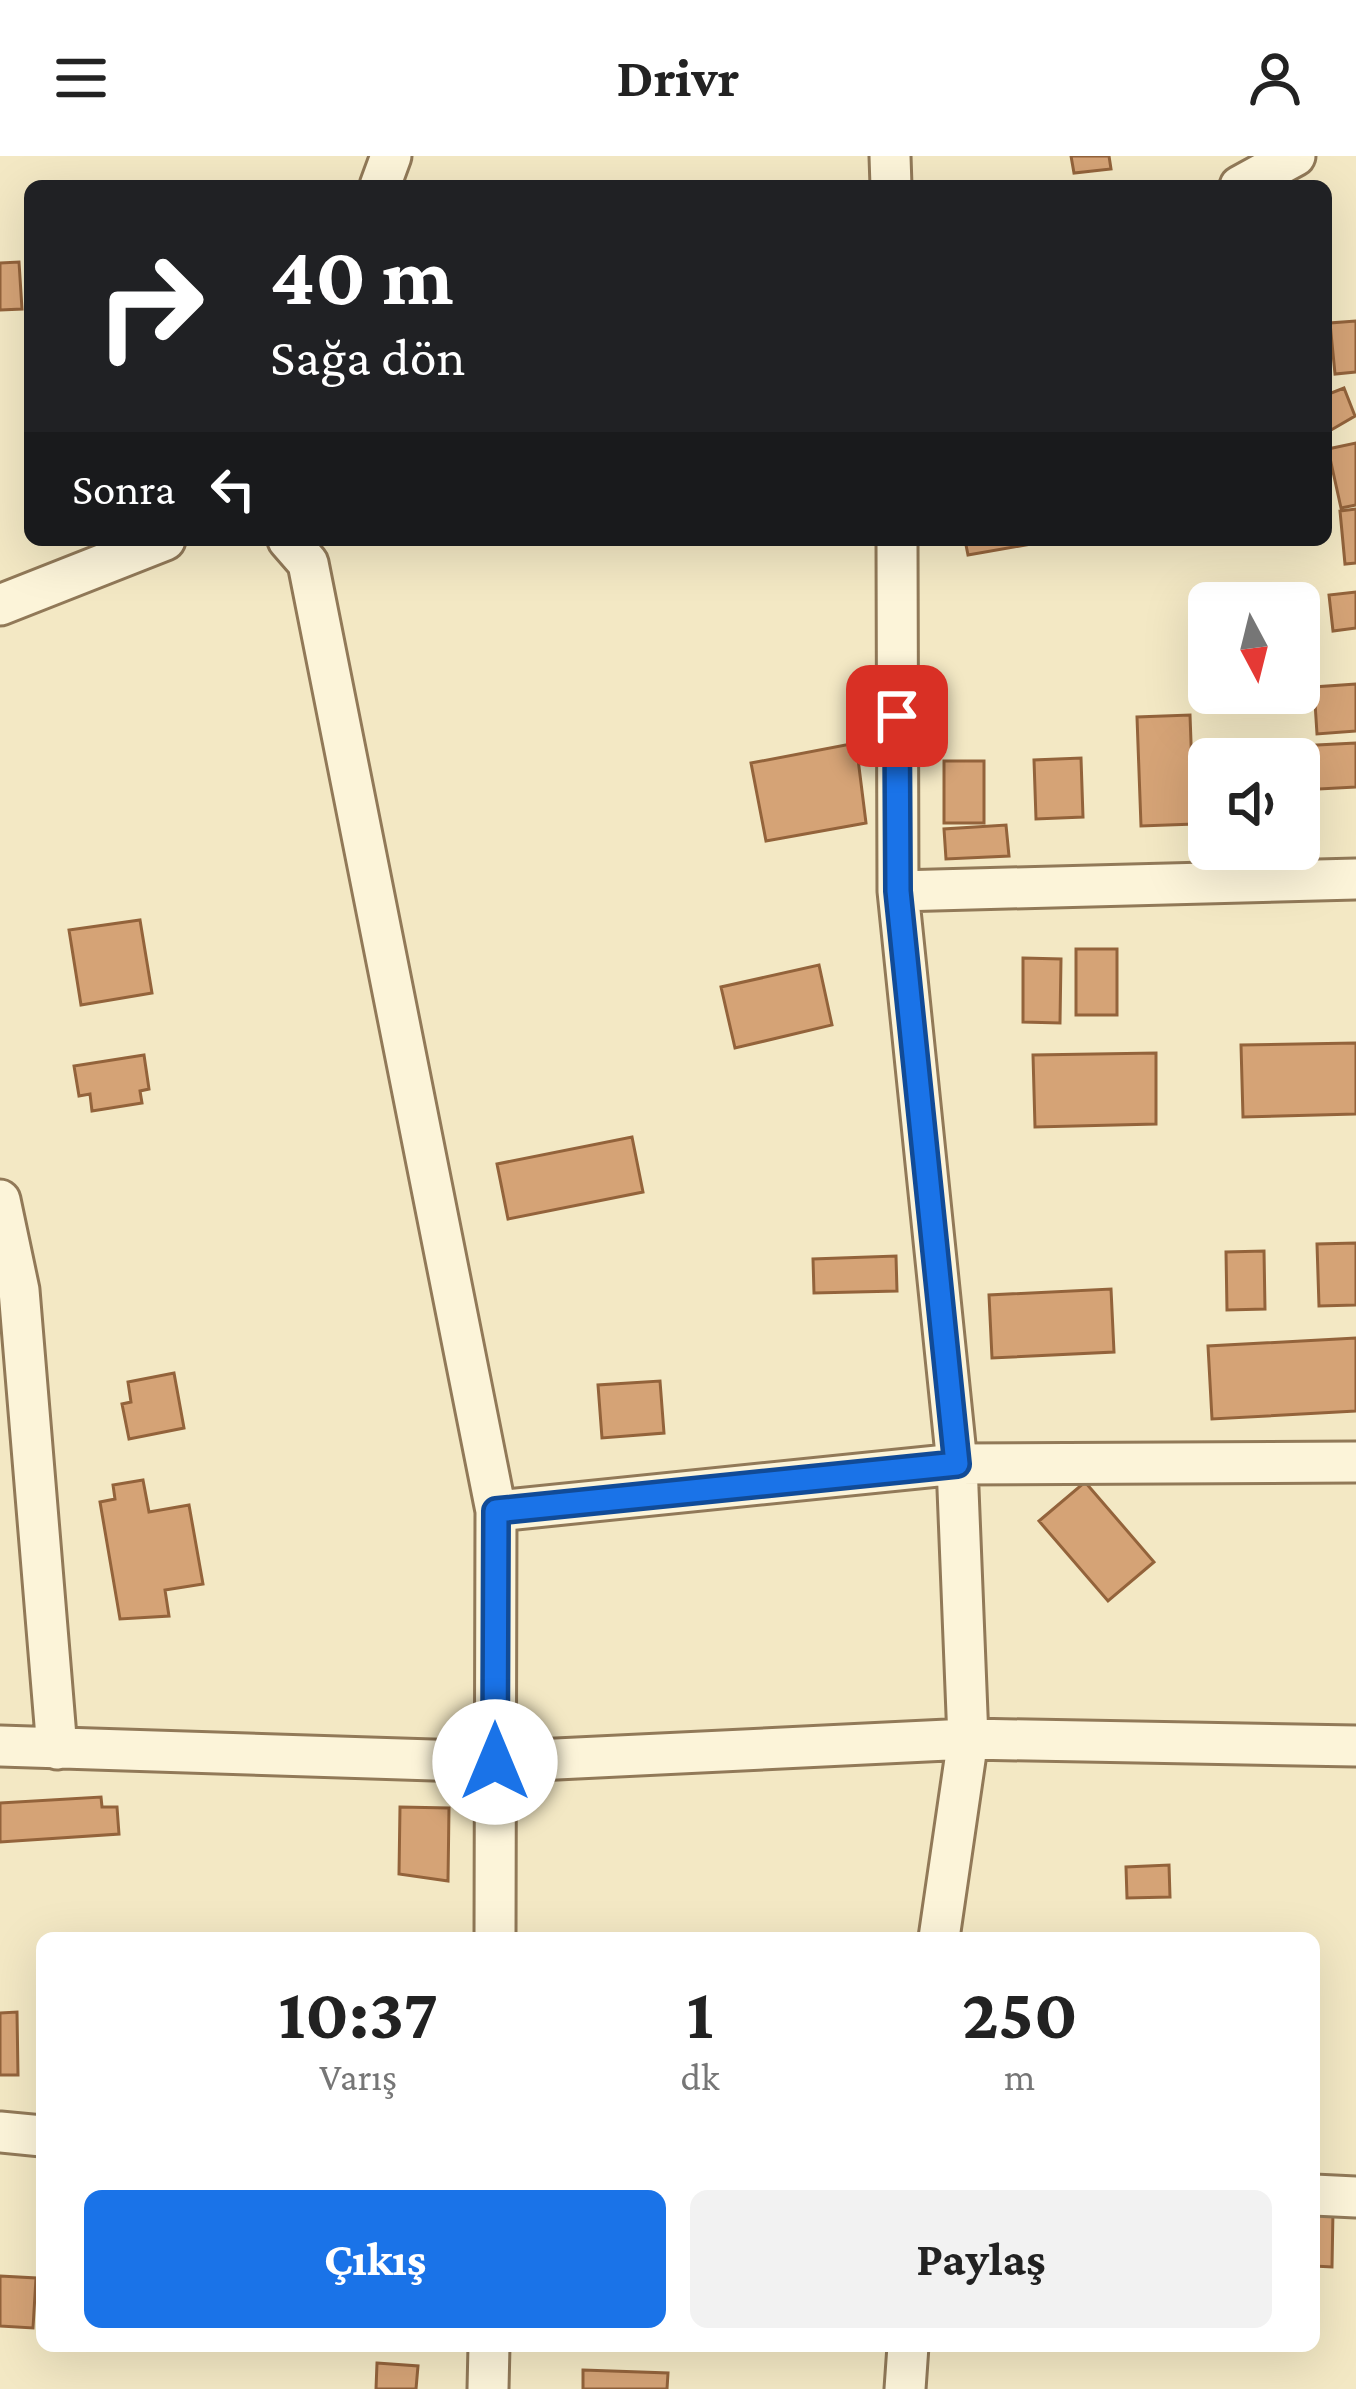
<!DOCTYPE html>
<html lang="tr">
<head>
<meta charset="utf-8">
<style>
	:root { --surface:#fff; --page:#f2f2f2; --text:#222; --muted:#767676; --accent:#1a73e8 }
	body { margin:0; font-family:"Crimson Pro",serif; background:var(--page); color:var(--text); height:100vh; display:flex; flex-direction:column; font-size:45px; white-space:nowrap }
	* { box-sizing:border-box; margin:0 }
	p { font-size:39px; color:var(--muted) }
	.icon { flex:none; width:66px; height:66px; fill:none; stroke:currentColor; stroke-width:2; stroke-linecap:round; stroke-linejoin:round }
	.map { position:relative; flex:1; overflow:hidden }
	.side { position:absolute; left:36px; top:1776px; width:1284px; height:420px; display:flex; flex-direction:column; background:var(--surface); border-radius:18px; box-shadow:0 12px 48px #0002 }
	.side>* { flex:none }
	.top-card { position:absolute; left:24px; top:24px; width:1308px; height:366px; border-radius:18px; box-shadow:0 12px 48px #0002; background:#202124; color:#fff; overflow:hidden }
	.needle { width:78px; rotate:173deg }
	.controls { position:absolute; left:1188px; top:426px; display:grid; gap:24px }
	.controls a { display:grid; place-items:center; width:132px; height:132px; border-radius:18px; background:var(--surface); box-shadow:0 12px 48px #0002; font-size:60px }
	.pin { position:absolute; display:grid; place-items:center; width:102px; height:102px; color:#fff; margin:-51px; border-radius:24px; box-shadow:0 6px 18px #0006 }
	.me { position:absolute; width:132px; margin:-66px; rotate:0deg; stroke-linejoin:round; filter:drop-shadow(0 0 9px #0008) }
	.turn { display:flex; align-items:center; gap:42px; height:252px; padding:0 48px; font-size:54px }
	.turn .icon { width:156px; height:156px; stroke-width:2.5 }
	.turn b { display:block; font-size:84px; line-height:102px }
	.then { display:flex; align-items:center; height:114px; padding:0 48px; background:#0003; gap:24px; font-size:45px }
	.eta { display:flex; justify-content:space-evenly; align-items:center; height:204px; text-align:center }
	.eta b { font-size:72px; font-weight:700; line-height:84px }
	.button { display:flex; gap:24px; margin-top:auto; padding:24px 48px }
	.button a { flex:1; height:138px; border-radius:18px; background:var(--accent); color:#fff; font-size:48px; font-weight:700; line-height:138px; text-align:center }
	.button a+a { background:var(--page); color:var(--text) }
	header { display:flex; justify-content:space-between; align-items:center; height:156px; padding:0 48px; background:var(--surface); font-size:54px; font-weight:700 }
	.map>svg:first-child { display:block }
	.building { fill:#d5a376; stroke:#93633b; stroke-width:3 }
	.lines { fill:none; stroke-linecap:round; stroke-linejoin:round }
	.minor-casing { stroke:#917958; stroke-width:45 }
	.minor { stroke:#fcf4d9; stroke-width:39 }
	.route-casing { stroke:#114b97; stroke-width:30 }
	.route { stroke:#1a73e8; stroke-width:21 }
</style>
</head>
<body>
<header><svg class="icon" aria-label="menu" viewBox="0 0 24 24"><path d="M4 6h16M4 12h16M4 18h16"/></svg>Drivr<svg class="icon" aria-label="person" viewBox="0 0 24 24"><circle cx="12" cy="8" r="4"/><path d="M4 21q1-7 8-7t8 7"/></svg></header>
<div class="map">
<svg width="1356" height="2233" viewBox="0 0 1356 2233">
	<rect width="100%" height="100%" fill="#f3e8c4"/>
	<path class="building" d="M 1071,0 L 1109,0 L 1111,13 L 1074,17 Z
		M 19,106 L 22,153 L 0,154 L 0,107 Z
		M 1356,165 L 1356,216 L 1335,218 L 1330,167 Z
		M 1344,232 L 1355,260 L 1326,277 L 1326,239 Z
		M 1356,287 L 1356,349 L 1341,352 L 1328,293 Z
		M 1356,353 L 1356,407 L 1345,408 L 1340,355 Z
		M 965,384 L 1030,384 L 1031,388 L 968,399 Z
		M 1356,436 L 1356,472 L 1333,475 L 1329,439 Z
		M 1356,528 L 1356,575 L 1317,578 L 1314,531 Z
		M 1190,559 L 1194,668 L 1141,670 L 1137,561 Z
		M 856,587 L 866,667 L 766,685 L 751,607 Z
		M 1356,587 L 1356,631 L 1301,634 L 1298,590 Z
		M 1081,602 L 1083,661 L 1036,663 L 1034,604 Z
		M 944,605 L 984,605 L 984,667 L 944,667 Z
		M 1006,669 L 1009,700 L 946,703 L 944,673 Z
		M 140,764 L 152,837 L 81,849 L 69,774 Z
		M 1076,793 L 1117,793 L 1117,859 L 1076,859 Z
		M 1023,802 L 1061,803 L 1060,867 L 1023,866 Z
		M 819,809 L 832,869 L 735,892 L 721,831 Z
		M 1356,887 L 1356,958 L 1243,961 L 1241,889 Z
		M 1156,897 L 1156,968 L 1035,971 L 1033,899 Z
		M 144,899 L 149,933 L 140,935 L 142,947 L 92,955 L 90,938 L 79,940 L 74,910 Z
		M 632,981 L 643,1036 L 508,1063 L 497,1008 Z
		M 1356,1087 L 1356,1149 L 1319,1150 L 1317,1088 Z
		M 1264,1095 L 1265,1153 L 1227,1154 L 1226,1096 Z
		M 896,1100 L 897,1135 L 814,1137 L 813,1103 Z
		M 1111,1133 L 1114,1196 L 992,1202 L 989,1139 Z
		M 1356,1182 L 1356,1255 L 1212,1263 L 1208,1190 Z
		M 174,1217 L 184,1272 L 129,1283 L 122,1248 L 131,1246 L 128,1226 Z
		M 660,1225 L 664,1277 L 602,1282 L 598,1229 Z
		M 143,1324 L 149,1356 L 189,1349 L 203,1428 L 165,1434 L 169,1460 L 120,1463 L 100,1346 L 115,1343 L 113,1329 Z
		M 1085,1326 L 1154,1406 L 1108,1445 L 1039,1365 Z
		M 101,1641 L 102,1651 L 117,1651 L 119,1678 L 0,1686 L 0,1647 Z
		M 400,1651 L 449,1652 L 448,1725 L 399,1718 Z
		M 1169,1709 L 1170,1741 L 1127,1742 L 1126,1711 Z
		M 17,1856 L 18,1919 L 0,1919 L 0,1857 Z
		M 1314,2054 L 1333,2055 L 1332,2111 L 1314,2110 Z
		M 0,2120 L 36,2122 L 33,2172 L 0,2170 Z
		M 377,2207 L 418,2210 L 416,2233 L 376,2233 Z
		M 583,2214 L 668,2217 L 667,2233 L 583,2233 Z"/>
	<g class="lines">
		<defs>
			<path id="minor" d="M 890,0 L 891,30
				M 380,30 L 391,0
				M 1240,30 L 1295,0
				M 288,384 L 308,407 L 496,1355 L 495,1782
				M 897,384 L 898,735 L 957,1308 L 968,1583 L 939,1782
				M 0,449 L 165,384
				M 898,735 L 1356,723
				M 0,1044 L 19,1134 L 57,1593
				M 496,1355 L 957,1308 L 1356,1306
				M 0,1590 L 495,1606 L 968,1583 L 1356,1590
				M 0,1976 L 42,1980
				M 1314,2039 L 1356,2041
				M 488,2233 L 489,2190
				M 905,2233 L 908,2190"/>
		</defs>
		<use href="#minor" class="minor-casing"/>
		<use href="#minor" class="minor"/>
	</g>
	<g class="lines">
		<defs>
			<path id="route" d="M 495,1606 L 496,1355 L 957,1308 L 898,735 L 897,560"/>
		</defs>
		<use href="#route" class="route-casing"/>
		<use href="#route" class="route"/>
	</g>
</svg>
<div class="controls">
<a><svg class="needle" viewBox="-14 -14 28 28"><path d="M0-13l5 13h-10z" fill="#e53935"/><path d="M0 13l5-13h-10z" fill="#767676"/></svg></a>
<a><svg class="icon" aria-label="sound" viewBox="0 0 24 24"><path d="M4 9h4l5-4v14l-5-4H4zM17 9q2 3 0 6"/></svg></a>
</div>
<div class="pin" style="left:897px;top:560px;background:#d93025"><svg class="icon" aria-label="arrive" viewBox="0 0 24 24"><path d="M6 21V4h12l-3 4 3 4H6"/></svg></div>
<svg class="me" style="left:495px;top:1606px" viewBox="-20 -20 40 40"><circle r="19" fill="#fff"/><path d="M0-13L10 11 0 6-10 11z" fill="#1a73e8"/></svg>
<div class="top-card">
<div class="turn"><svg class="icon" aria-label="right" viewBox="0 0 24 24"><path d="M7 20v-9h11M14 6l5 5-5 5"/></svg><div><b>40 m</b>Sağa dön</div></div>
<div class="then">Sonra<svg class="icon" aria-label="left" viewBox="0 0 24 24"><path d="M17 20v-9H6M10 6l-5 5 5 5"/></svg></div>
</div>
<section class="side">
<div class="eta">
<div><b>10:37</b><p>Varış</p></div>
<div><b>1</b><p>dk</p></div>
<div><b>250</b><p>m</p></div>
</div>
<div class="button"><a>Çıkış</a><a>Paylaş</a></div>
</section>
</div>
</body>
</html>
